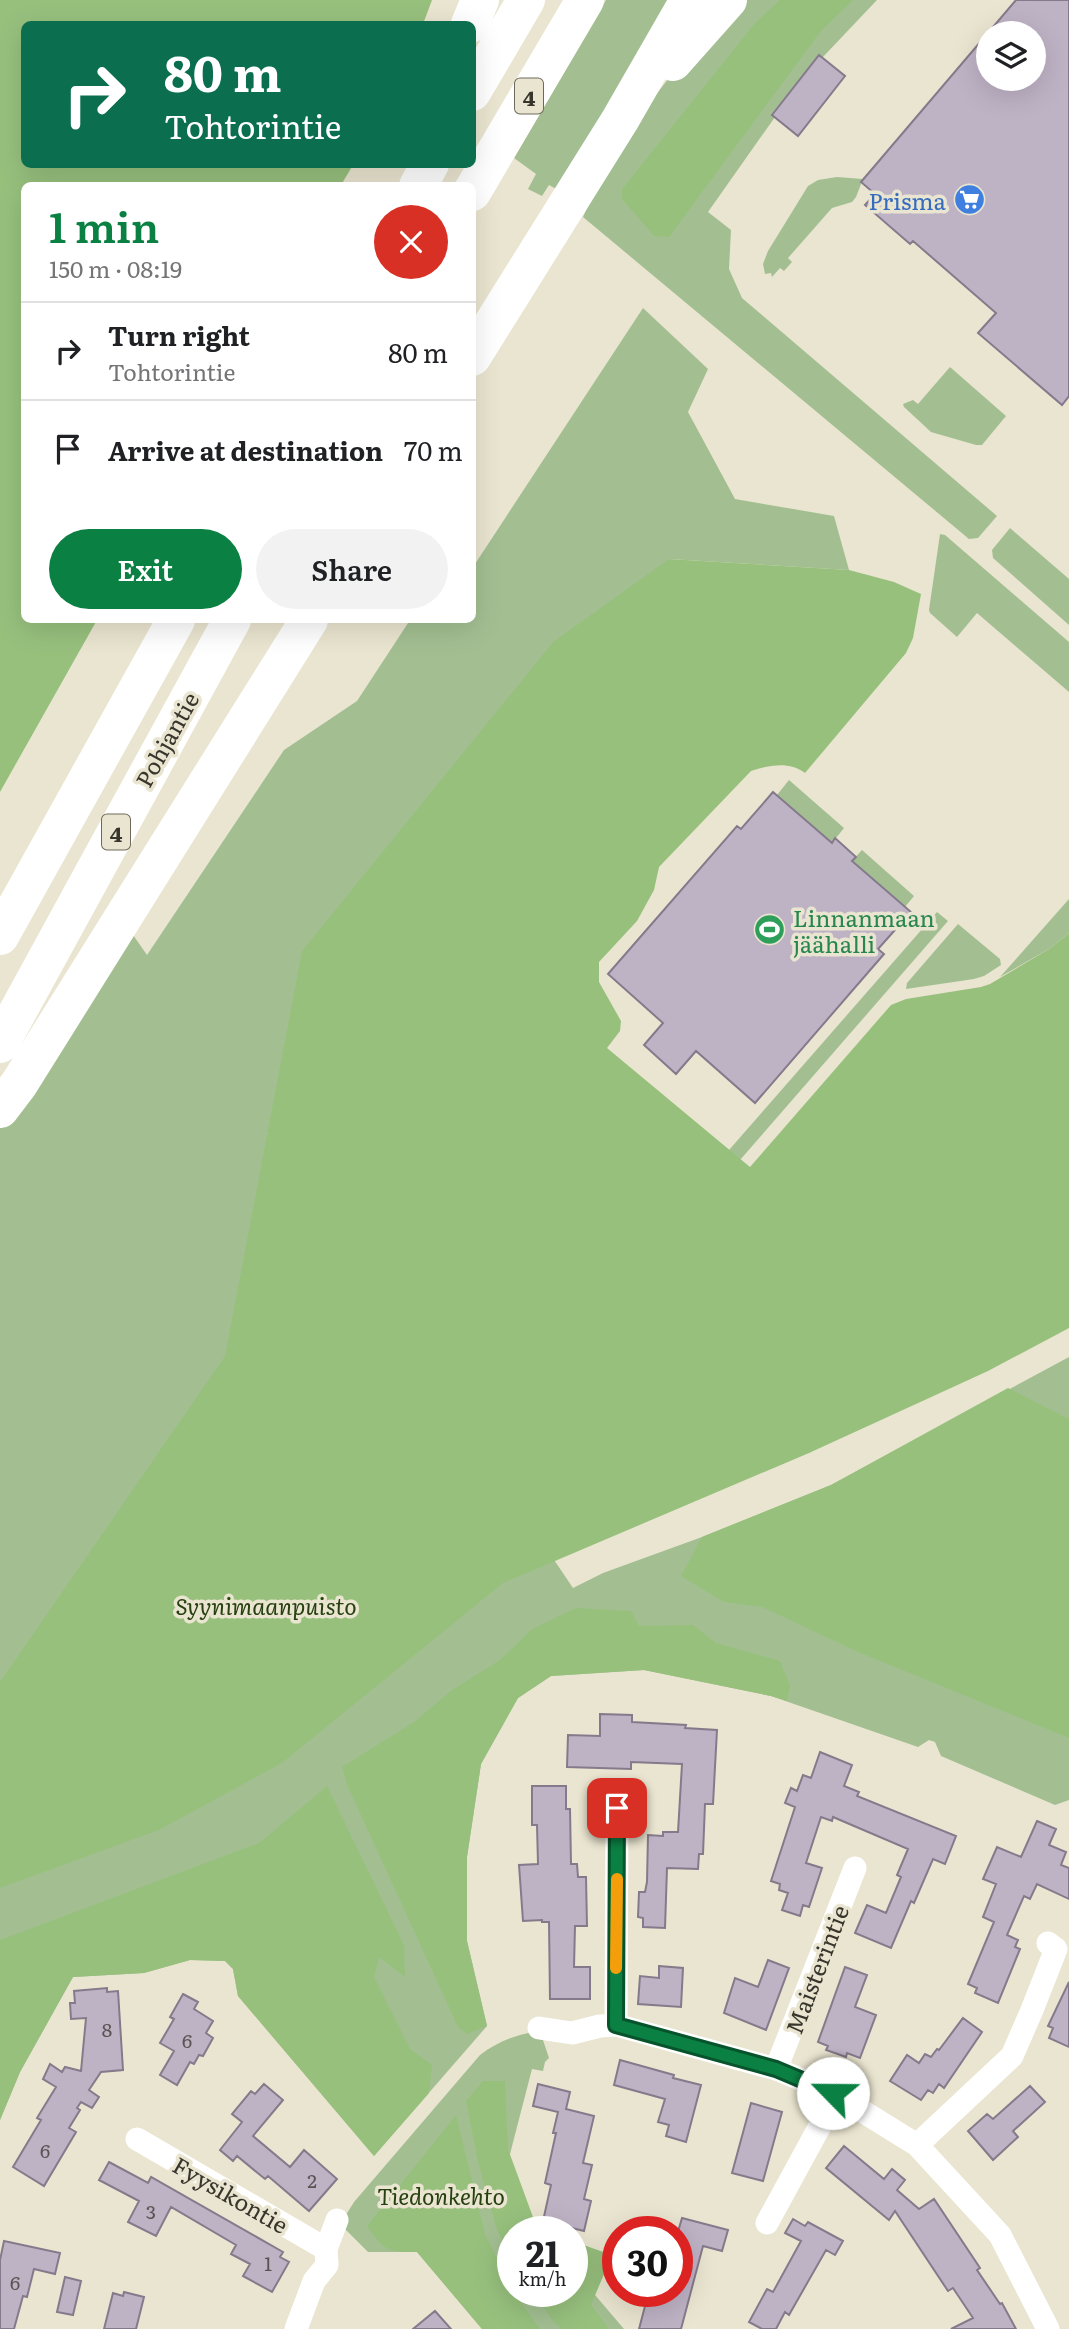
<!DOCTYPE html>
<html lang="en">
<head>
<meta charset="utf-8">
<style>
	:root { --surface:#fff; --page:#f2f2f2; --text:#202124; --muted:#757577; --line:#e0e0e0; --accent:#0b8043 }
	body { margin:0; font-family:Literata,serif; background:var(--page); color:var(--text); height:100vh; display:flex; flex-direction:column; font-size:26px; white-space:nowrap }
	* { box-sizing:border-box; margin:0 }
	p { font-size:23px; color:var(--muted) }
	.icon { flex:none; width:38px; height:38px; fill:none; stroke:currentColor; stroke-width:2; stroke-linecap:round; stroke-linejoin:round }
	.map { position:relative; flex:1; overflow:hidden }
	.details { position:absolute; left:21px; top:182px; width:455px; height:441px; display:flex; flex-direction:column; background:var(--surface); border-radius:10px; box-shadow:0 7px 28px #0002 }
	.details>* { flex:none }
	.hud { position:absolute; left:21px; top:21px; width:455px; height:147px; border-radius:10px; box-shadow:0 7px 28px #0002; background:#0b6e4f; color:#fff; overflow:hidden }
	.controls { position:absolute; left:976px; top:21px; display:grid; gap:14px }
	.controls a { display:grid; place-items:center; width:70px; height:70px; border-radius:50%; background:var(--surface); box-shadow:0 7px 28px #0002; font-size:35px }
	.speed { position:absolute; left:497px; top:2216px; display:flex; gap:14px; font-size:35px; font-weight:700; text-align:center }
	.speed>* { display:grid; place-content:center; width:91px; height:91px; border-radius:50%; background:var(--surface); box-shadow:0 7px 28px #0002; line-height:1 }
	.speed small { font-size:18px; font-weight:400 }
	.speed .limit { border:10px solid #d22; background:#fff; color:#111 }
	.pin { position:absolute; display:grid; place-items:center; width:60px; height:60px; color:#fff; margin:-30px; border-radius:14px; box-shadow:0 4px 10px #0006 }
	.me { position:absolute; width:77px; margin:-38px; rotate:293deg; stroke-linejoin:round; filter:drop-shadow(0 0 5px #0008) }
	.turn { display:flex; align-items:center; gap:24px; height:147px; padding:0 28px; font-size:32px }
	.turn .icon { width:91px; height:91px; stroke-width:2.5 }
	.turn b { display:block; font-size:49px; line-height:60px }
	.round { display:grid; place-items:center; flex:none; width:74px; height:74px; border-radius:37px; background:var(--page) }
	.summary { display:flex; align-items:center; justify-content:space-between; height:119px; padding:0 28px }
	h1 { font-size:42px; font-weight:600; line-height:52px; color:var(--accent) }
	.cta { display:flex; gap:14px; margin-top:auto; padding:14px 28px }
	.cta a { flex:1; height:80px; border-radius:42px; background:var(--accent); color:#fff; font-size:28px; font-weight:600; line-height:80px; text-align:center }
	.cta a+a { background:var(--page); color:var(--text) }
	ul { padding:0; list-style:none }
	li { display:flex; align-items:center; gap:21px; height:98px; padding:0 28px; border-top:2px solid var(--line) }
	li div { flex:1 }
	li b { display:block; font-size:26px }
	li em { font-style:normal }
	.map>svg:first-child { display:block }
	.green { fill:#a3bf92 }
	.forest { fill:#97c07d }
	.building { fill:#beb2c5; stroke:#857a8b; stroke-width:2; fill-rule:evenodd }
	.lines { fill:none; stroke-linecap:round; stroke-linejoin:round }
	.street { stroke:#fff; stroke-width:23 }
	.highway { stroke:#fff; stroke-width:38 }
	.route-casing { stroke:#07532c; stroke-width:18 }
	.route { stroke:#0b8043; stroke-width:12 }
	.slow { stroke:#f59e0b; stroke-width:12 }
	.labels { text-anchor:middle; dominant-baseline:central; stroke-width:7; stroke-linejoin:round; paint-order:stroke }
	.number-label { font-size:19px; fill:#595452 }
	.shield { fill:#eae5d0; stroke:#6d6a5d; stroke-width:2 }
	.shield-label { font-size:21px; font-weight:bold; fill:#37352c }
	.shop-label { font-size:23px; fill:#366cbe; stroke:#eae5d0; text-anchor:end }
	.street-label { font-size:23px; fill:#37352c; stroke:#eae5d0 }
	.leisure-label { font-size:23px; fill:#27864d; stroke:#eae5d0; text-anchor:start }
	.park-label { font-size:23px; font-style:italic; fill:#264010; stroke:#eae5d0 }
</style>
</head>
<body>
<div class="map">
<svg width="1069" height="2329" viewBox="0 0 1069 2329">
	<rect width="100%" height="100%" fill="#eae5d0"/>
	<path class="green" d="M 606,0 L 673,0 L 558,190 L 549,185 L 542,196 L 528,189 L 536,174 L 514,158 Z
		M 736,0 L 877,0 L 822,58 L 819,56 L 772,114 L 775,117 L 708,212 L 731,230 L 729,269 L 742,298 L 997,516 L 978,538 L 969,539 L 583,217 C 620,133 675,67 736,0 Z
		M 837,177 L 863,179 L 856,197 L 852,202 L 832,208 L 788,258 L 792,262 L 784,271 L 780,268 L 772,277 L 771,273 L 765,274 L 763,264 L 768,251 L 808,186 L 818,180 Z
		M 643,308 L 708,369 L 688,412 L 735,499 L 834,516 L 849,570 L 669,559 L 267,1134 L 573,1588 L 603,1573 L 702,1537 L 831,1485 L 1069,1357 L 1069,1800 L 1055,1805 L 941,1756 L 935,1742 L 929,1740 L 918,1747 L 771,1696 L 644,1670 L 551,1676 L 518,1698 L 481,1764 L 467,1857 L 467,1941 L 487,2026 L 374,2156 L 238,1996 L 233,1969 L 225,1961 L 190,1960 L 144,1973 L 73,1977 L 20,2072 L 0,2120 L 0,1121 L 124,922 L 147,955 L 284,750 L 357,701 L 410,620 L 472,620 L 473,567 Z
		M 950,367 L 1006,416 L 982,445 L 976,445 L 931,432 L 904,407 L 903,404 L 913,400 L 918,404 Z
		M 1010,528 L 1069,579 L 1069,625 L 993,558 L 992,550 Z
		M 940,534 L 945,535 L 1069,642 L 1069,692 L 977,613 L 957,637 L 930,613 L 929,610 Z
		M 789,780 L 844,828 L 832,843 L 777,795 Z
		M 862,850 L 914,896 L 905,907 L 852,861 Z
		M 1069,899 L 1069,933 L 1049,949 L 1000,977 Z
		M 937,912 L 948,921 L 740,1160 L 729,1150 Z
		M 958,924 L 1000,959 L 1001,965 L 984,976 L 974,979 L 906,989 L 907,983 Z
		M 533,2032 L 541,2034 L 549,2058 L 545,2062 L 543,2071 L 532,2069 L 502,2185 L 542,2231 L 513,2231 L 513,2291 L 572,2291 L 572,2268 L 624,2329 L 482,2329 L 417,2252 L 368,2252 L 342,2226 L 344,2218 L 354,2202 L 480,2055 C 496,2043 512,2036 533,2032 Z"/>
	<path class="forest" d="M 0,0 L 432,0 L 423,24 L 24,24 L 24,164 L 353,165 L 341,185 L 24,186 L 24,620 L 97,620 L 0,792 Z
		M 780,0 L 853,0 L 821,31 L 669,237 L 654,236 L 622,199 L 622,189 L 755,23 Z
		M 669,559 L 849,570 L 894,582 L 921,594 L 913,638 L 906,653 L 805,773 C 789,761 770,765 751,771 L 659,867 L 654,890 L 637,921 L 599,962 L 599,982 L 621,1021 L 620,1031 L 607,1048 L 750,1167 L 891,1005 L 906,999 L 981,987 L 990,984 L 1049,949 L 1069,933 L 1069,1328 L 988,1371 L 809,1453 L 503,1583 L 282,1763 L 159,1830 L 0,1888 L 0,1682 L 225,1356 L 302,951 L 553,642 Z
		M 1008,1388 L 1069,1419 L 1069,1738 L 858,1652 L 762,1607 L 724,1602 L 681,1576 L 702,1537 L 831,1485 Z
		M 576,1608 L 631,1611 L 639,1626 L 693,1625 L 716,1643 L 780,1661 L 790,1686 L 787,1701 L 771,1696 L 644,1670 L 551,1676 L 518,1698 L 481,1764 L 467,1857 L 467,1941 L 487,2026 L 467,2034 L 458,2027 L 348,1787 L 342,1767 L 414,1722 L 452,1690 L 500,1660 L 532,1629 Z
		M 327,1786 L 404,1945 L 405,1977 L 379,1957 L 374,1977 L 410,2049 L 432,2065 L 429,2093 L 374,2156 L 238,1996 L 233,1969 L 225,1961 L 190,1960 L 144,1973 L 73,1977 L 20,2072 L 0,2120 L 0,1940 L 259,1843 Z
		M 483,2081 L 505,2081 L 508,2149 L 537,2228 L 546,2231 L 513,2231 L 513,2258 L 497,2230 L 478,2162 L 466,2101 Z
		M 456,2115 L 485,2234 L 513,2291 L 540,2329 L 482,2329 L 417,2252 C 388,2252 384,2251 367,2226 Z
		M 572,2241 L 612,2255 L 591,2305 L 609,2329 L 562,2329 L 553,2321 L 533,2291 L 572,2291 Z"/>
	<path class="building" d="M 1016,0 L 1069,0 L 1069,396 L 1062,405 L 978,333 L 996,313 L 913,241 L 910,244 L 865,205 L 875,194 L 861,182 ZM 989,33 L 1034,33 L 1034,79 L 989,79 Z
		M 819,55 L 845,76 L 798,136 L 772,115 Z
		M 773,792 L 832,843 L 835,838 L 856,857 L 852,861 L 911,912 L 878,949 L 884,954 L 755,1103 L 696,1051 L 676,1074 L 644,1045 L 663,1023 L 608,974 L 737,826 L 741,829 Z
		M 600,1714 L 632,1715 L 632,1722 L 686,1725 L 685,1728 L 717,1730 L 713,1804 L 705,1804 L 703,1854 L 699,1854 L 698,1869 L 667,1868 L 665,1928 L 643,1927 L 643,1918 L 638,1917 L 639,1892 L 645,1892 L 647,1882 L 648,1835 L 663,1836 L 663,1832 L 678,1832 L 682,1764 L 631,1762 L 631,1769 L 567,1767 L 568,1735 L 600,1736 Z
		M 820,1752 L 852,1765 L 844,1786 L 859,1792 L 857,1796 L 956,1836 L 945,1864 L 933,1859 L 914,1903 L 911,1901 L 891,1948 L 855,1933 L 867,1905 L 886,1913 L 901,1877 L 897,1875 L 908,1849 L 833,1817 L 832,1821 L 821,1817 L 806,1863 L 822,1868 L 809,1907 L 803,1905 L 800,1916 L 782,1910 L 788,1893 L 779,1890 L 780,1884 L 771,1881 L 795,1807 L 785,1803 L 791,1788 L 797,1791 L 803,1775 L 811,1778 Z
		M 532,1786 L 566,1786 L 566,1809 L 570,1809 L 571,1864 L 577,1864 L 578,1877 L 586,1877 L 587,1926 L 575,1926 L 574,1967 L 590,1967 L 590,1999 L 550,1999 L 549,1922 L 542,1922 L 542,1920 L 523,1921 L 519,1865 L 538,1864 L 537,1825 L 532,1825 Z
		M 1037,1821 L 1056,1829 L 1049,1845 L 1066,1852 L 1061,1865 L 1069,1868 L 1069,1899 L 1037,1884 L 1030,1899 L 1024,1896 L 1007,1935 L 1018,1940 L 1015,1947 L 1020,1949 L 998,2003 L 975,1993 L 977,1988 L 968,1984 L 994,1922 L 983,1917 L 996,1884 L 983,1879 L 997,1847 L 1021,1857 Z
		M 768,1960 L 789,1968 L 766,2030 L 724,2013 L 735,1978 L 758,1987 Z
		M 659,1966 L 683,1968 L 681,2007 L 638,2004 L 640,1976 L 659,1978 Z
		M 845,1967 L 867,1975 L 855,2007 L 876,2015 L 860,2058 L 847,2053 L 846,2057 L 826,2050 L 828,2046 L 818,2042 Z
		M 1069,1982 L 1069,2047 L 1049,2038 L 1053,2028 L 1048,2026 Z
		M 107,1988 L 107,1992 L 118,1991 L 123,2070 L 101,2072 L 89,2090 L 99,2097 L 92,2108 L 81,2102 L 77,2108 L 80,2110 L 69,2128 L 76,2132 L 44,2186 L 13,2167 L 41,2120 L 37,2118 L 56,2087 L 43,2079 L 50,2064 L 62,2072 L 65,2067 L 81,2071 L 86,2018 L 71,2019 L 70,2003 L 75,2003 L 74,1991 Z
		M 183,1994 L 198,2002 L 194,2009 L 213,2021 L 206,2033 L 213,2038 L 203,2056 L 199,2055 L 194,2064 L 190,2062 L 177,2085 L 160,2075 L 174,2051 L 160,2043 L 174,2019 L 170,2017 Z
		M 963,2018 L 982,2032 L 944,2088 L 939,2084 L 933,2093 L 928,2090 L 921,2100 L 890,2081 L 907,2055 L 919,2063 L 925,2054 L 931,2057 L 937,2049 L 939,2050 Z
		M 620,2060 L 674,2075 L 673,2078 L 701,2085 L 686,2142 L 666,2136 L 669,2125 L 658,2122 L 665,2099 L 614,2085 Z
		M 264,2084 L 283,2100 L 253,2136 L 290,2167 L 304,2150 L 337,2179 L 309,2211 L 268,2176 L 265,2179 L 237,2156 L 233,2161 L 220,2150 L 242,2122 L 232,2114 L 251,2091 L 255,2094 Z
		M 538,2084 L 570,2092 L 566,2109 L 594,2116 L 583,2163 L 592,2165 L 584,2199 L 591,2201 L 584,2231 L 543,2221 L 551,2185 L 545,2183 L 556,2133 L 553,2133 L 558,2112 L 533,2106 Z
		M 1030,2086 L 1045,2102 L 1013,2131 L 1018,2137 L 993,2160 L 968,2131 L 987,2114 L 993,2119 Z
		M 751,2103 L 782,2112 L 763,2181 L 732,2173 Z
		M 844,2146 L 884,2179 L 892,2169 L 905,2180 L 897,2190 L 919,2209 L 934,2199 L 980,2268 L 977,2270 L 1000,2304 L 1002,2303 L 1016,2329 L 951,2329 L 973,2318 L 953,2288 L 948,2291 L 895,2211 L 889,2220 L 826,2168 Z
		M 109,2162 L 148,2183 L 151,2177 L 283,2252 L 280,2257 L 289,2262 L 272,2292 L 243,2276 L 250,2264 L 231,2254 L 236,2245 L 171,2207 L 156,2236 L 128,2222 L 139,2201 L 99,2180 Z
		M 682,2218 L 728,2230 L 722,2251 L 703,2246 L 681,2329 L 639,2329 L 649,2291 L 677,2291 L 677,2235 Z
		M 793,2219 L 805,2226 L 808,2222 L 843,2241 L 835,2255 L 826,2250 L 789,2315 L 785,2312 L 776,2329 L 762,2329 L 749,2322 L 767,2289 L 773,2292 L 801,2241 L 785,2233 Z
		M 4,2241 L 60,2253 L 55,2274 L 34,2269 L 27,2297 L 23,2296 L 14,2329 L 0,2329 L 0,2260 Z
		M 65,2277 L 81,2281 L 73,2315 L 57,2312 Z
		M 124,2292 L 144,2297 L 136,2329 L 104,2329 L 113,2293 L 123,2296 Z
		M 435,2311 L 451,2329 L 413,2329 Z"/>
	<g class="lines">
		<path class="street" d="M 616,2025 L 617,1809
			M 539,2028 L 572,2033 L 600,2026 L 616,2025 L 776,2069 L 833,2093 L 917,2145 L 1000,2235 L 1048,2329
			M 776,2069 L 855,1868
			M 137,2139 L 326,2249
			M 917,2145 L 1012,2056 L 1032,2010 L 1056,1949 L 1048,1943
			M 767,2223 L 821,2124 L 833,2093
			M 296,2329 L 314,2281 L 327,2265 L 326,2249 L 337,2220"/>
		<path class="highway" d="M 470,24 L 480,0
			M 673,62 L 728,0
			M 472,92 L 526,0
			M 418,186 L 430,164
			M 472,192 L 585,0
			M 472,357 L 620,120 L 689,0
			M 0,936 L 176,620
			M 0,1044 L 232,620
			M 0,1109 L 19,1084 L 309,620"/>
	</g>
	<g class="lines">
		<defs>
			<path id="route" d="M 617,1808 L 616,2025 L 776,2069 L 833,2093"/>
		</defs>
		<use href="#route" class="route-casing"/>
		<use href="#route" class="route"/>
		<path class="slow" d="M 616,1968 L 617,1879"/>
	</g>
	<defs>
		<symbol id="supermarket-disc" viewBox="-11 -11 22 22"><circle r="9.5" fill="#3f7fe0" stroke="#eae5d0"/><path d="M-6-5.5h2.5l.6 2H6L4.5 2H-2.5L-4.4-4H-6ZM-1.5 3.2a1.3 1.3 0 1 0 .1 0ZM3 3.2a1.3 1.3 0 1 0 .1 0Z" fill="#fff"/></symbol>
		<symbol id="stadium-disc" viewBox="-11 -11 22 22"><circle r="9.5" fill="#2e9e5b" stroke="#eae5d0"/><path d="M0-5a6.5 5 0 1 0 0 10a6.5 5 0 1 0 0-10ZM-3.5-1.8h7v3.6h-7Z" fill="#fff"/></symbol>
	</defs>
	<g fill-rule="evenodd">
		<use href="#supermarket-disc" x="952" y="182" width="35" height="35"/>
		<use href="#stadium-disc" x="752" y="912" width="35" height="35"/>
	</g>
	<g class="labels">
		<g class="number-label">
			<text x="107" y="2029">8</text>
			<text x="187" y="2040">6</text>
			<text x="45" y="2150">6</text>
			<text x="312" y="2180">2</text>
			<text x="151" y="2211">3</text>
			<text x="268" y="2263">1</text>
			<text x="15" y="2282">6</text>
		</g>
		<g class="shield">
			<rect x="515" y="78.5" width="28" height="35" rx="5"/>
			<rect x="102" y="814.5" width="28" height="35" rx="5"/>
		</g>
		<g class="shield-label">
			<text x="529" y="96">4</text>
			<text x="116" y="832">4</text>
		</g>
		<g class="shop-label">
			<text x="946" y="200">Prisma</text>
		</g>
		<g class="street-label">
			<text transform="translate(166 739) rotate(-61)">Pohjantie</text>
			<text transform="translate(816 1969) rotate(-69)">Maisterintie</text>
			<text transform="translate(231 2194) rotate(30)">Fyysikontie</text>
		</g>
		<g class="leisure-label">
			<text x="793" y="917">Linnanmaan<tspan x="793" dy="26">jäähalli</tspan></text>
		</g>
		<g class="park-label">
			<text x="266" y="1605">Syynimaanpuisto</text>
			<text x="441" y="2195">Tiedonkehto</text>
		</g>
	</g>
</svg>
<div class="controls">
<a><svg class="icon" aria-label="layers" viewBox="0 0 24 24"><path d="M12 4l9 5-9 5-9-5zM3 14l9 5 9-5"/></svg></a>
</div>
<div class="speed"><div>21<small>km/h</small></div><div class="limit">30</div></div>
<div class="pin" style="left:617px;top:1808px;background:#d93025"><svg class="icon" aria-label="arrive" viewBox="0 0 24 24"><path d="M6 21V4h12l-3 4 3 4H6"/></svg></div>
<svg class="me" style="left:833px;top:2093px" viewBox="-20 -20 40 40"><circle r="19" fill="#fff"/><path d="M0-13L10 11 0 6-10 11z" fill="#0b8043"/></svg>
<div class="hud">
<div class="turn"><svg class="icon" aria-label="right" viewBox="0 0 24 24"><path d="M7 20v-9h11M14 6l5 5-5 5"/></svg><div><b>80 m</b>Tohtorintie</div></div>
</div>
<section class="details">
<div class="summary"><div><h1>1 min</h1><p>150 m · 08:19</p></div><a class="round" style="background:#d93025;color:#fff"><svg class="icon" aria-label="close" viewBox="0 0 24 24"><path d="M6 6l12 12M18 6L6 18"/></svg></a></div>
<ul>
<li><svg class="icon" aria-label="right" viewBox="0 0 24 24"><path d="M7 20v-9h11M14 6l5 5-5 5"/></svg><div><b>Turn right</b><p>Tohtorintie</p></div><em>80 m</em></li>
<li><svg class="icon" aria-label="arrive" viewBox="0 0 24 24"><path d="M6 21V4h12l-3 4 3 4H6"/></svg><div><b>Arrive at destination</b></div><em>70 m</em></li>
</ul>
<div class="cta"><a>Exit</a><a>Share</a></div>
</section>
</div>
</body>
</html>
